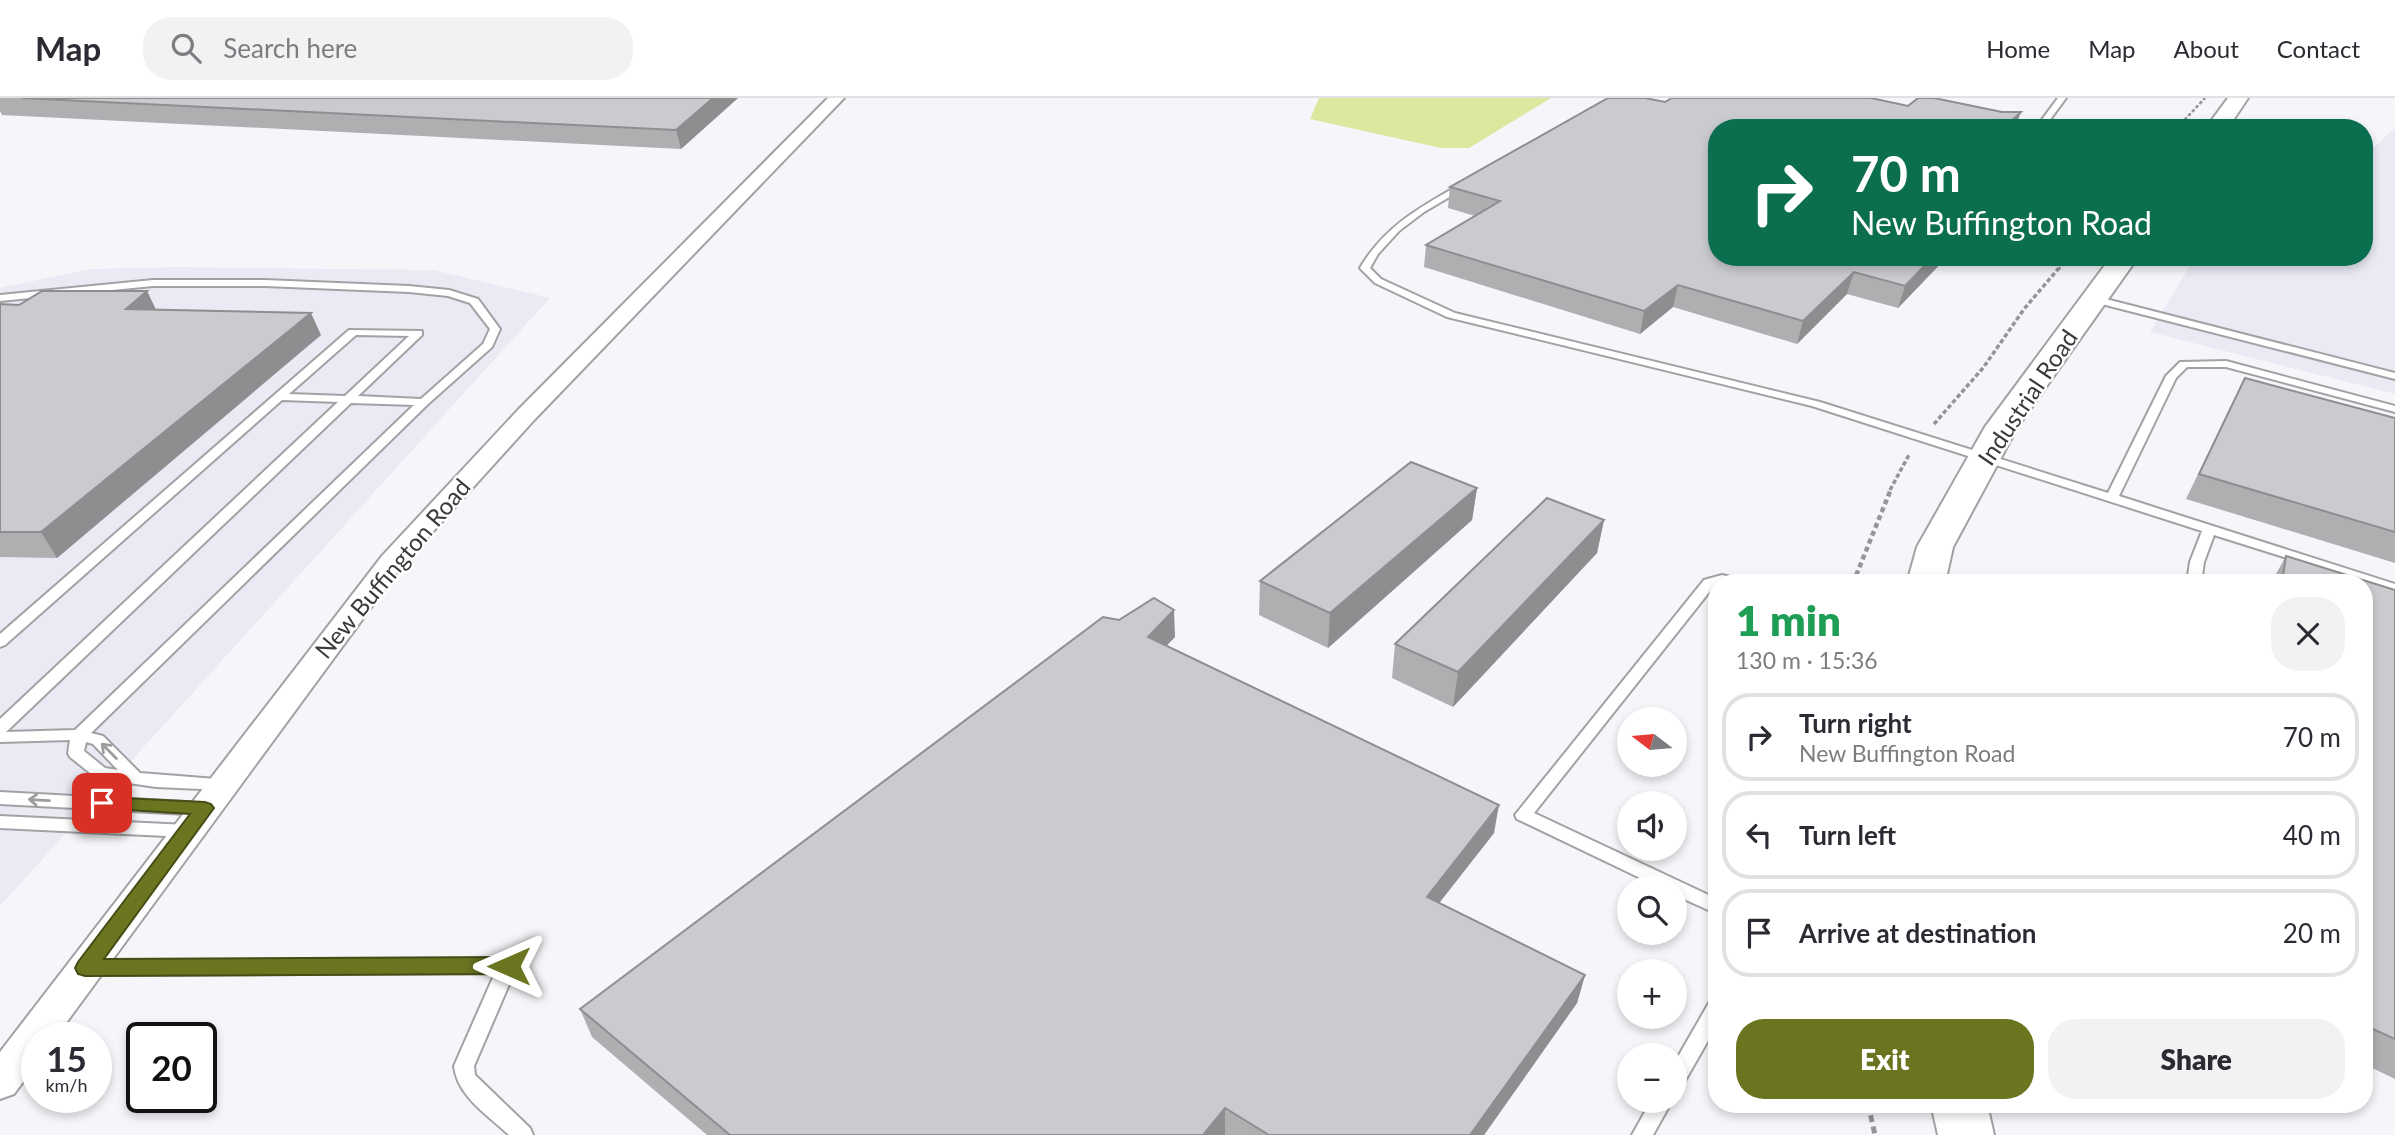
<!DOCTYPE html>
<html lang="en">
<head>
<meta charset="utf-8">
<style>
	:root { --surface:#fff; --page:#f2f2f3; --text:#2b2b33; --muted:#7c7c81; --line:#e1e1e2; --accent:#6b7520 }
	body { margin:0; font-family:Lato,sans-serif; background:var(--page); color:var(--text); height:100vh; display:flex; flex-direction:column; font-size:26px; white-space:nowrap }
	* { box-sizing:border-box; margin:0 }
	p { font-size:23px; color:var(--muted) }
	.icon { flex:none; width:38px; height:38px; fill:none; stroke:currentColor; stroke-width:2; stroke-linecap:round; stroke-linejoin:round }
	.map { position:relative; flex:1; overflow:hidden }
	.side { position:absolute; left:1708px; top:476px; width:665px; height:539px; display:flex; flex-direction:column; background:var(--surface); border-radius:28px; box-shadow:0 4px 10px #0003 }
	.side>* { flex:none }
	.banner { position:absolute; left:1708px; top:21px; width:665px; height:147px; border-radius:28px; box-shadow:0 4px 10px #0003; background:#0b6e4f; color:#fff; overflow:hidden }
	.needle { width:46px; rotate:286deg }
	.buttons { position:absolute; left:1617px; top:609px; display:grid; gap:14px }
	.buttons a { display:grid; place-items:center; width:70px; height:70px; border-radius:50%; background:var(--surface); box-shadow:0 4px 10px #0003; font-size:35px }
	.speed { position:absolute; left:21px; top:924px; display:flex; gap:14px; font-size:35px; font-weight:700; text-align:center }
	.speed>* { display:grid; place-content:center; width:91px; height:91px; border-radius:50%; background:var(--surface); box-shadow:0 4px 10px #0003; line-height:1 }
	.speed small { font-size:18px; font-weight:400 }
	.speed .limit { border:4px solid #111; border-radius:10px; background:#fff; color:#111 }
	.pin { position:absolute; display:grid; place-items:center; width:60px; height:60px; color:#fff; margin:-30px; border-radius:14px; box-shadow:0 4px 10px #0006 }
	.me { position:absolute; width:77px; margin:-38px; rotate:270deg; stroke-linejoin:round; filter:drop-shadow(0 0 5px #0008) }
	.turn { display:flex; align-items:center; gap:24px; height:147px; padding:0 28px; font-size:32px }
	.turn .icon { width:91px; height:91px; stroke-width:2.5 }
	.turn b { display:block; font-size:49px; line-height:60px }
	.round { display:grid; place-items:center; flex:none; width:74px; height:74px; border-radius:28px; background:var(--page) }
	.head { display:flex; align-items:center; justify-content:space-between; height:119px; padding:0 28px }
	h1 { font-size:42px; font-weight:800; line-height:52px; color:#1e9e55 }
	.primary-button { display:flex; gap:14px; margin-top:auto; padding:14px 28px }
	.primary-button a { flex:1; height:80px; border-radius:28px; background:var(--accent); color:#fff; font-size:28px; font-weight:800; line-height:80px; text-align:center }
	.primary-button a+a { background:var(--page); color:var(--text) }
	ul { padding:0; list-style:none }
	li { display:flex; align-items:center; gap:21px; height:88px; margin:0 14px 10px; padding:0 14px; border:4px solid var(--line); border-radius:28px }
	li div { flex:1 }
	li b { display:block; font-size:26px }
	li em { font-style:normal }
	header { display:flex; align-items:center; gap:42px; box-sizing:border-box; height:98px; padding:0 35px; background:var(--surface); border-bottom:2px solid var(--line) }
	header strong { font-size:33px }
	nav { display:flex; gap:38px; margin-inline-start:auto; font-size:24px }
	.search { width:490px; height:63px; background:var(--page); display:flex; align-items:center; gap:18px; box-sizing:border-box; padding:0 24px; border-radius:28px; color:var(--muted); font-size:26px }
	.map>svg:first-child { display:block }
	.built { fill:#eaeaf5 }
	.green { fill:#dbe89e }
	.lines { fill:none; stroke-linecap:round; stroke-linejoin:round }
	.service-casing { stroke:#a2a2a5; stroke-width:4 }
	.minor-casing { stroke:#a2a2a5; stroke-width:4 }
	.secondary-casing { stroke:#a2a2a5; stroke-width:4 }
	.path-far3 { stroke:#959598; stroke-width:2.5; stroke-dasharray:3.5 2; stroke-linecap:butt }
	.path-far2 { stroke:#959598; stroke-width:3.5; stroke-dasharray:4.5 2.5; stroke-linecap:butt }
	.path-far1 { stroke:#959598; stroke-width:4.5; stroke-dasharray:5 3.5; stroke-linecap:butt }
	.path { stroke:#959598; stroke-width:5; stroke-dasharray:7 4.5; stroke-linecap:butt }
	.service { fill:#fff; fill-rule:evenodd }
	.minor { fill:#fff; fill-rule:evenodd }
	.secondary { fill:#fff; fill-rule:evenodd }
	.wall { fill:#aeafb1 }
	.shaded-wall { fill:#8d8e90 }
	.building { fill:#cacbce; stroke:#8d8e90; stroke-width:2 }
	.oneway { stroke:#9c9c9d }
	.route { fill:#6b7520; stroke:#464c15; stroke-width:2 }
	.labels { text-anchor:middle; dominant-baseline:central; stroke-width:5; stroke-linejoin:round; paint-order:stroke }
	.street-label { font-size:24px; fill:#3a3a3b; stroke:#fff }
</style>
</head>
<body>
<header>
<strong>Map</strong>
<div class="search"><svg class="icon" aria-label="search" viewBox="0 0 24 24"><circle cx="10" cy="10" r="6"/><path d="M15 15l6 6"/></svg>Search here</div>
<nav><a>Home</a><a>Map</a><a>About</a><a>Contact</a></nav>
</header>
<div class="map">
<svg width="2395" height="1037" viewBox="0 0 2395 1037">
	<rect width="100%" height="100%" fill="#f6f6fa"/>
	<path class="built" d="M 2395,30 L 2395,296 L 2150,234 L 2195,159 L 2364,159 L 2364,58 Z
		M 179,169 L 434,172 L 550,200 L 0,808 L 0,190 L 90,171 Z"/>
	<path class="green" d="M 1319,0 L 1551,0 L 1469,50 L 1441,50 L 1310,21 Z"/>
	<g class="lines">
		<defs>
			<path id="service" d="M 2058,0 L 2066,0 L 2049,23 L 2055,30 L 2047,30 L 2041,23 Z
				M 1461,86 L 1468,88 L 1424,114 L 1399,133 L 1378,156 L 1370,170 L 1381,181 L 1455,215 L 1820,304 L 2108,395 L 2166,278 L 2180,264 L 2226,263 L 2395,308 L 2395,314 L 2226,269 L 2187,269 L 2176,280 L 2119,398 L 2395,486 L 2395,494 L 2214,437 L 2204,464 L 2201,485 L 2187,485 L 2190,464 L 2202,433 L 1812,308 L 1447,219 L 1375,185 L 1360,170 C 1384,129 1420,109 1461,86 Z
				M 153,182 L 265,182 L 409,188 L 449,192 L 478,201 L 500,231 L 492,249 L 428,306 L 91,635 L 103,638 L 140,675 L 229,682 L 231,686 L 229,690 L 223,692 L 156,689 L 101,681 L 95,679 L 70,659 L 68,655 L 70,642 L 0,644 L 0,621 L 338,304 L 282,302 L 5,547 L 0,549 L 0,536 L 349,232 L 422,233 L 422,237 L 358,298 L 421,301 L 483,246 L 490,231 L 470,205 L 448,198 L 409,194 L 265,188 L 153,188 L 0,203 L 0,197 ZM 356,237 L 409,238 L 345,298 L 289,296 ZM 351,305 L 414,307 L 75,632 L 6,634 ZM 86,644 L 93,646 L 118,672 L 105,670 L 84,653 Z
				M 2094,198 L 2395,275 L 2395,281 L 2090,203 L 2089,201 Z
				M 1722,477 L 1744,482 L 1746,485 L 1717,485 L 1714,488 L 1534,715 L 1717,801 L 1717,816 L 1675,797 L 1675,789 L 1659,789 L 1517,721 L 1515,717 L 1704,482 Z
				M 0,694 L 205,705 L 211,707 L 213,711 L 211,715 L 205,717 L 0,706 Z
				M 0,718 L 187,727 L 193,729 L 195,733 L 193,737 L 187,739 L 0,730 Z
				M 508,861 L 514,863 L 517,868 L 474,968 L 475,977 L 530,1030 L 533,1037 L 509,1037 C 489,1018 457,998 454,968 L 495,875 L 90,877 L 83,875 L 81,870 L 83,865 L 90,863 Z
				M 1717,901 L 1717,927 L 1682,988 L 1675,991 L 1675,964 L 1710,903 Z
				M 1651,1003 L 1672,1003 L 1653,1037 L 1632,1037 Z"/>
			<path id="minor" d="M 828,0 L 844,0 L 534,322 L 400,470 L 55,940 L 37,940 L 37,965 L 14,996 L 0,1001 L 0,954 L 382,458 L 518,312 Z"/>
			<path id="secondary" d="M 2228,0 L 2248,0 L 2228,30 L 2206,30 Z
				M 2111,159 L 2138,159 L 2017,330 L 1953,449 L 1945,485 L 1907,485 L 1917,449 L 1985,329 Z
				M 1931,1006 L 1987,1006 L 1994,1037 L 1938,1037 Z"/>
		</defs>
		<use href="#service" class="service-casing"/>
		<use href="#minor" class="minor-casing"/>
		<use href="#secondary" class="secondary-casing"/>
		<path class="path-far3" d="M 2177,30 L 2205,0
			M 2058,172 L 2069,159"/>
		<path class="path-far2" d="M 1934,326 L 1983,270 L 2024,211 L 2059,170
			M 1890,392 L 1910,355"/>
		<path class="path-far1" d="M 1853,485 L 1891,391"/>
		<path class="path" d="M 1868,1006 L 1875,1037"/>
		<use href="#service" class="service"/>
		<use href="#minor" class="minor"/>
		<use href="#secondary" class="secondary"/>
	</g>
	<path class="wall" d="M 0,0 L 738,0 L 681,51 L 2,17 L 0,13 Z
		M 1665,4 L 1717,30 L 1947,159 L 1898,210 L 1847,196 L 1797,246 L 1673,209 L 1640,236 L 1424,169 L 1426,147 L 1475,118 L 1448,110 L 1450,89 Z
		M 147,193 L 156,212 L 321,237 L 57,460 L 0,459 L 0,206 L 19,207 Z
		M 2233,304 L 2395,320 L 2395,465 L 2186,401 Z
		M 1477,390 L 1472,422 L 1328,550 L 1259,517 L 1260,483 Z
		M 1604,422 L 1597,455 L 1453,609 L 1392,580 L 1395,546 Z
		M 2286,458 L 2395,492 L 2395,981 L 2364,966 L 2364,485 L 2271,485 Z
		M 1119,522 L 1175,539 L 1166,548 L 1494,735 L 1439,805 L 1585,877 L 1577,905 L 1484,1037 L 707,1037 L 592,939 L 580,911 Z"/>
	<path class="shaded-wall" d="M 713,0 L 738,0 L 681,51 L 676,32 Z
		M 2021,14 L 2015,30 L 2004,30 Z
		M 1933,159 L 1947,159 L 1898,210 L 1905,188 Z
		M 1854,174 L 1847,196 L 1797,246 L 1803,223 Z
		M 1678,187 L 1673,209 L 1640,236 L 1644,213 Z
		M 147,193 L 158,216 L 126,211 Z
		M 311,215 L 321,237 L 57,460 L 41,434 Z
		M 1477,390 L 1472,422 L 1328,550 L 1330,515 Z
		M 1604,422 L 1597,455 L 1453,609 L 1458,574 Z
		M 1174,512 L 1175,539 L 1148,566 L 1148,539 Z
		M 1499,707 L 1494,735 L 1422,827 L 1427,799 Z
		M 1585,877 L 1577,905 L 1484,1037 L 1470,1037 Z
		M 1225,1010 L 1225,1037 L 1203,1037 Z"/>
	<path class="building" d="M 22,0 L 713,0 L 676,32 Z
		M 1608,0 L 1645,0 L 1665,4 L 1672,0 L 1871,0 L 1908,8 L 1918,0 L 1934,0 L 2002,14 L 2021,14 L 2004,30 L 1717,30 L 1717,159 L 1933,159 L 1905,188 L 1854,174 L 1803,223 L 1678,187 L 1644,213 L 1426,147 L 1500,103 L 1450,89 Z
		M 42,193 L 147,193 L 126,211 L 311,215 L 41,434 L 0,434 L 0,206 L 19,207 Z
		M 2245,280 L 2395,320 L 2395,434 L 2199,376 Z
		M 1411,364 L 1477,390 L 1330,515 L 1260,483 Z
		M 1547,400 L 1604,422 L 1458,574 L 1395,546 Z
		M 2286,458 L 2395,492 L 2395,941 L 2364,927 L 2364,485 L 2282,485 Z
		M 1154,500 L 1174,512 L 1148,539 L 1499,707 L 1427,799 L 1585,877 L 1470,1037 L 1269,1037 L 1225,1010 L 1203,1037 L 730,1037 L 580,911 L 1103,519 L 1119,522 Z"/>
	<defs><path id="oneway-shaft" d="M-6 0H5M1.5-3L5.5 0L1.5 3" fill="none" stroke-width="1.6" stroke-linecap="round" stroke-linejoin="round" transform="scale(1.75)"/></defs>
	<g class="oneway">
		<use href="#oneway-shaft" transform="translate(109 653) rotate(-135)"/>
		<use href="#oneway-shaft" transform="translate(39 702) rotate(-177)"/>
	</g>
	<path class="route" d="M 102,699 L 205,704 L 211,706 L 214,710 L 104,861 L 509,859 L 516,862 L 519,868 L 516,874 L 509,876 L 85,878 L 78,876 L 75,870 L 78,864 L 190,716 L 96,710 L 93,705 L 96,701 Z"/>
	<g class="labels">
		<g class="street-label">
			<text transform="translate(2027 299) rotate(-56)">Industrial Road</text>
			<text transform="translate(392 470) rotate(-50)">New Buffington Road</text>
		</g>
	</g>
</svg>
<div class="buttons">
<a><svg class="needle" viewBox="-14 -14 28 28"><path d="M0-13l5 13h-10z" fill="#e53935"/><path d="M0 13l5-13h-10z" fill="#7c7c81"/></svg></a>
<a><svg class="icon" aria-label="sound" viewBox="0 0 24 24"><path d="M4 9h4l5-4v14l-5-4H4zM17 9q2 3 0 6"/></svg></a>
<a><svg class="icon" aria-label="search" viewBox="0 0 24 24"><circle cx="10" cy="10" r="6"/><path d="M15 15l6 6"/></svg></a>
<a>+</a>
<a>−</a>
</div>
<div class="speed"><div>15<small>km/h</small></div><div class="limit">20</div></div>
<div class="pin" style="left:102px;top:705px;background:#d93025"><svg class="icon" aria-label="arrive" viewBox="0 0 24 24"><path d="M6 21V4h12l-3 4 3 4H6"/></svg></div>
<svg class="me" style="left:509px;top:868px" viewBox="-20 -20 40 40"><path d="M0-17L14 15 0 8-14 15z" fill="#6b7520" stroke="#fff" stroke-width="4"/></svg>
<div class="banner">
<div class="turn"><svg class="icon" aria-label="right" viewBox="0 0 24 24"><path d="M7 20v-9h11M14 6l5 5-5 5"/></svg><div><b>70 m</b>New Buffington Road</div></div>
</div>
<section class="side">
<div class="head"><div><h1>1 min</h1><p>130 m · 15:36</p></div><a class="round"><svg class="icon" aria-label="close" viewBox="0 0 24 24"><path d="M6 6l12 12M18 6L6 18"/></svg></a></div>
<ul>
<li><svg class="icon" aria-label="right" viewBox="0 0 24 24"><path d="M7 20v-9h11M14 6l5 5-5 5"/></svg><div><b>Turn right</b><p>New Buffington Road</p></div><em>70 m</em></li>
<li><svg class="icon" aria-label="left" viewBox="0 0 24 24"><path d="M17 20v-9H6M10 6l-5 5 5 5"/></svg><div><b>Turn left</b></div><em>40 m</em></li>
<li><svg class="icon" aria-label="arrive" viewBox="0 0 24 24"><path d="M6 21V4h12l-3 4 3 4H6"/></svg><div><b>Arrive at destination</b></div><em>20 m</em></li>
</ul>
<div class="primary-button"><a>Exit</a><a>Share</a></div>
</section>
</div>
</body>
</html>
